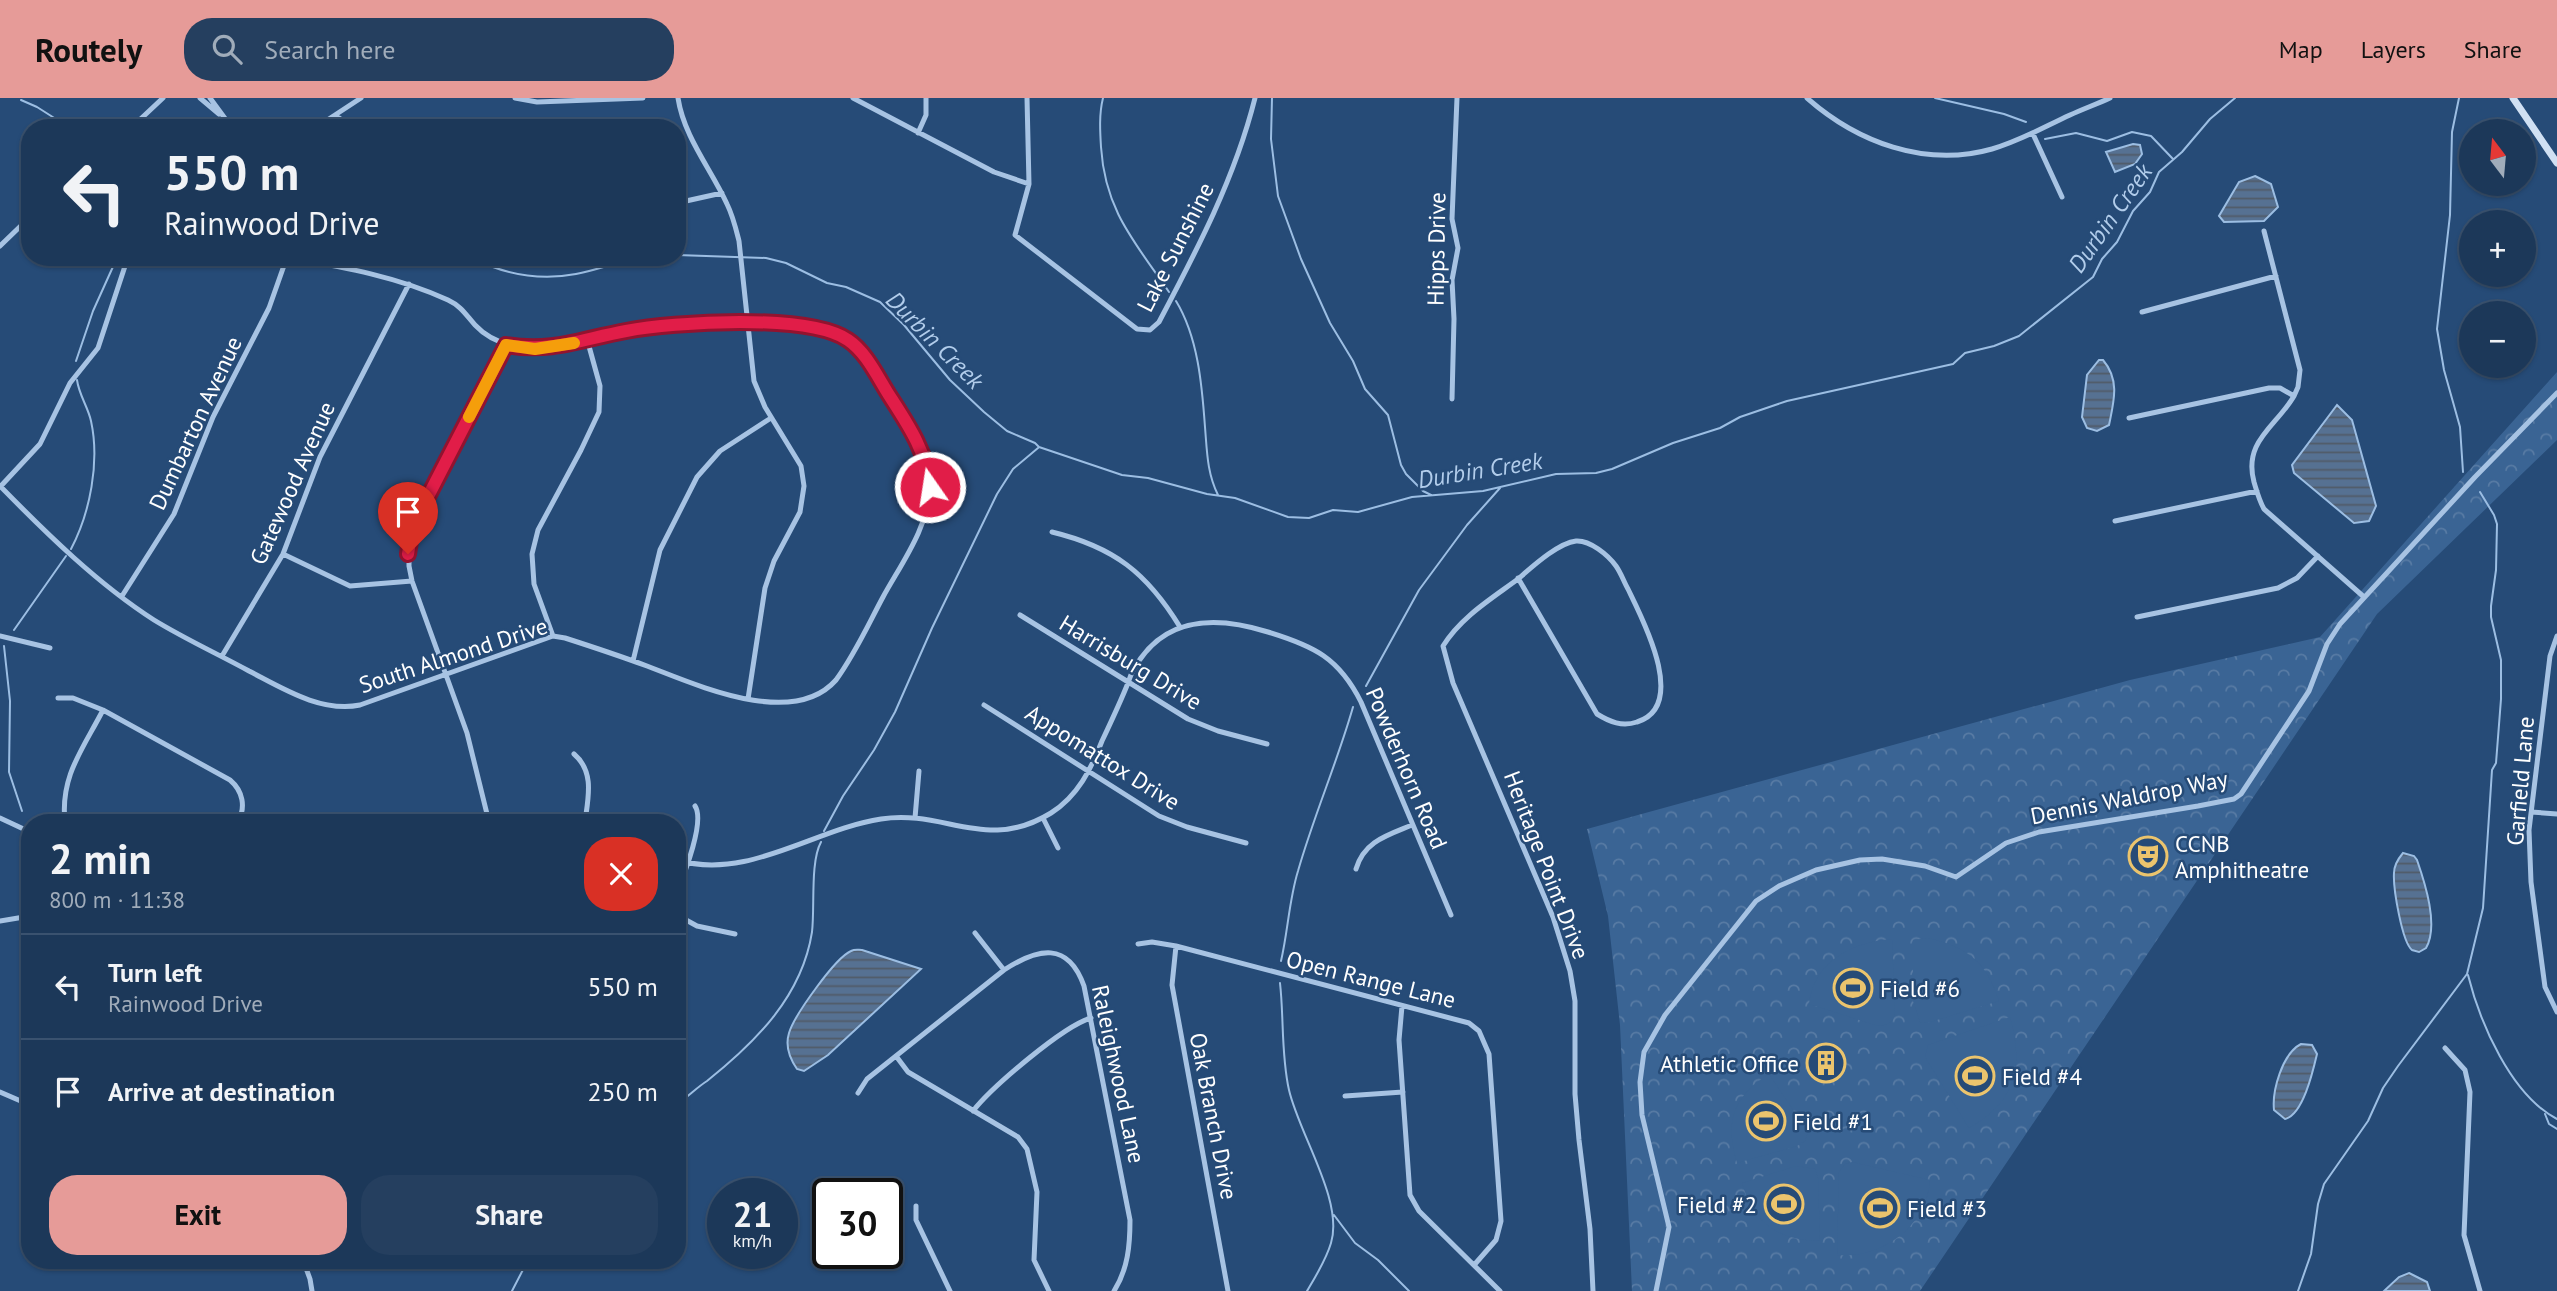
<!DOCTYPE html>
<html lang="en">
<head>
<meta charset="utf-8">
<style>
	:root { --surface:#1c3859; --page:#253f5f; --text:#f1f3f6; --muted:#a0acba; --line:#3a526f; --accent:#e69b98 }
	body { margin:0; font-family:"PT Sans",sans-serif; background:var(--page); color:var(--text); height:100vh; display:flex; flex-direction:column; font-size:26px; white-space:nowrap }
	* { box-sizing:border-box; margin:0 }
	p { font-size:23px; color:var(--muted) }
	.icon { flex:none; width:38px; height:38px; fill:none; stroke:currentColor; stroke-width:2; stroke-linecap:round; stroke-linejoin:round }
	.map { position:relative; flex:1; overflow:hidden }
	.panel { position:absolute; left:21px; top:716px; width:665px; height:455px; display:flex; flex-direction:column; background:var(--surface); border-radius:28px; box-shadow:0 2px 5px #0004,0 0 0 2px var(--line) }
	.panel>* { flex:none }
	.hud { position:absolute; left:21px; top:21px; width:665px; height:147px; border-radius:28px; box-shadow:0 2px 5px #0004,0 0 0 2px var(--line); background:#1c3859; color:var(--text); overflow:hidden }
	.needle { width:46px; rotate:344deg }
	.fabs { position:absolute; left:2459px; top:21px; display:grid; gap:14px }
	.fabs a { display:grid; place-items:center; width:77px; height:77px; border-radius:50%; background:var(--surface); box-shadow:0 2px 5px #0004,0 0 0 2px var(--line); font-size:35px }
	.speed { position:absolute; left:707px; top:1080px; display:flex; gap:14px; font-size:35px; font-weight:700; text-align:center }
	.speed>* { display:grid; place-content:center; width:91px; height:91px; border-radius:50%; background:var(--surface); box-shadow:0 2px 5px #0004,0 0 0 2px var(--line); line-height:1 }
	.speed small { font-size:18px; font-weight:400 }
	.speed .limit { border:4px solid #111; border-radius:10px; background:#fff; color:#111 }
	.pin { position:absolute; display:grid; place-items:center; width:60px; height:60px; color:#fff; margin:-72px -30px; border-radius:50% 50% 50% 0; rotate:-45deg; box-shadow:0 0 7px #0007 }
	.pin .icon { rotate:45deg }
	.me { position:absolute; width:77px; margin:-38px; rotate:347deg; stroke-linejoin:round; filter:drop-shadow(0 0 5px #0008) }
	.turn { display:flex; align-items:center; gap:24px; height:147px; padding:0 28px; font-size:32px }
	.turn .icon { width:91px; height:91px; stroke-width:2.5 }
	.turn b { display:block; font-size:49px; line-height:60px }
	.round { display:grid; place-items:center; flex:none; width:74px; height:74px; border-radius:28px; background:var(--page) }
	.head { display:flex; align-items:center; justify-content:space-between; height:119px; padding:0 28px }
	h1 { font-size:42px; font-weight:700; line-height:52px }
	.action { display:flex; gap:14px; margin-top:auto; padding:14px 28px }
	.action a { flex:1; height:80px; border-radius:28px; background:var(--accent); color:#111; font-size:28px; font-weight:700; line-height:80px; text-align:center }
	.action a+a { background:var(--page); color:var(--text) }
	ul { padding:0; list-style:none }
	li { display:flex; align-items:center; gap:21px; height:105px; padding:0 28px; border-top:2px solid var(--line) }
	li div { flex:1 }
	li b { display:block; font-size:26px }
	li em { font-style:normal }
	header { display:flex; align-items:center; gap:42px; box-sizing:border-box; height:98px; padding:0 35px; background:var(--accent); color:#111 }
	header strong { font-size:33px }
	nav { display:flex; gap:38px; margin-inline-start:auto; font-size:24px }
	.search { width:490px; height:63px; background:var(--page); display:flex; align-items:center; gap:18px; box-sizing:border-box; padding:0 24px; border-radius:28px; color:var(--muted); font-size:26px }
	.map>svg:first-child { display:block }
	.park { fill:url(#park-crowns) }
	.garden { fill:#3a6494 }
	.water { fill:url(#water-rules); stroke:#9cbee3; stroke-width:2 }
	.lines { fill:none; stroke-linecap:round; stroke-linejoin:round }
	.stream { stroke:#9cbee3; stroke-width:2 }
	.street { stroke:#a7c3e3; stroke-width:5 }
	.secondary { stroke:#d0e0f3; stroke-width:7 }
	.route-casing { stroke:#92132f; stroke-width:18 }
	.route { stroke:#e11d48; stroke-width:12 }
	.slow { stroke:#f59e0b; stroke-width:12 }
	.labels { text-anchor:middle; dominant-baseline:central; stroke-width:5; stroke-linejoin:round; paint-order:stroke }
	.street-label { font-size:23px; fill:#fff; stroke:#264b77 }
	.poi-label { font-size:23px; fill:#fff; stroke:#264b77; text-anchor:start }
	.water-label { font-size:24px; font-style:italic; fill:#b2cdeb; stroke:#264b77 }
</style>
</head>
<body>
<header>
<strong>Routely</strong>
<div class="search"><svg class="icon" aria-label="search" viewBox="0 0 24 24"><circle cx="10" cy="10" r="6"/><path d="M15 15l6 6"/></svg>Search here</div>
<nav><a>Map</a><a>Layers</a><a>Share</a></nav>
</header>
<div class="map">
<svg width="2557" height="1193" viewBox="0 0 2557 1193">
	<defs>
		<pattern id="park-crowns" width="20" height="18" patternUnits="userSpaceOnUse" patternTransform="scale(1.75)"><rect width="20" height="18" fill="#3a6494"/><path d="M2 6a3 3 0 1 1 6 0M12 15a3 3 0 1 1 6 0" fill="none" stroke="#587ba4"/></pattern>
		<pattern id="water-rules" width="6" height="5" patternUnits="userSpaceOnUse" patternTransform="scale(1.75)"><rect width="6" height="5" fill="#567192"/><path d="M0 2.5h6" fill="none" stroke="#505b68"/></pattern>
	</defs>
	<rect width="100%" height="100%" fill="#264b77"/>
	<path class="park" d="M 2557,274 L 2557,342 L 2377,516 L 1920,1193 L 1632,1193 L 1620,927 L 1608,818 L 1587,731 L 2130,582 L 2320,539 Z"/>
	<path class="garden" d="M 1928,840 C 1967,849 1987,864 1999,903 L 1927,925 L 1920,924 L 1913,903 L 1913,842 Z
		M 1892,841 L 1895,916 C 1892,925 1888,927 1878,928 L 1809,906 C 1814,862 1854,844 1892,841 Z
		M 2010,919 C 2024,968 2016,1004 1969,1030 L 1925,959 L 1928,947 Z
		M 1769,976 L 1808,1034 L 1805,1043 L 1797,1048 L 1737,1065 C 1725,1025 1732,999 1769,976 Z
		M 1852,1064 L 1930,1082 C 1927,1129 1881,1161 1837,1157 L 1839,1074 L 1845,1066 Z
		M 1796,1068 L 1815,1071 L 1818,1080 L 1820,1143 C 1777,1142 1754,1125 1742,1085 Z"/>
	<path class="water" d="M 2133,46 L 2140,47 L 2142,56 L 2135,66 L 2115,74 L 2106,54 Z
		M 2255,78 L 2271,86 L 2278,109 L 2264,123 L 2224,124 L 2219,118 L 2239,84 Z
		M 2099,262 L 2103,262 C 2120,282 2114,303 2109,327 L 2097,333 L 2087,330 L 2082,319 L 2087,277 Z
		M 2337,307 L 2352,322 L 2376,408 L 2369,423 L 2354,425 L 2294,375 L 2292,367 Z
		M 2403,755 L 2414,758 L 2417,762 C 2425,785 2439,828 2426,850 L 2419,854 L 2412,852 C 2402,844 2393,790 2394,775 C 2394,767 2398,761 2403,755 Z
		M 862,852 L 921,871 L 828,957 L 804,973 L 797,971 C 790,961 785,948 789,935 C 794,918 835,860 851,853 C 855,851 858,852 862,852 Z
		M 2301,946 L 2312,947 L 2317,956 C 2313,973 2303,1017 2285,1021 L 2274,1012 C 2272,993 2282,956 2301,946 Z
		M 2409,1175 L 2427,1184 L 2430,1193 L 2384,1193 L 2399,1179 Z"/>
	<g class="lines">
		<path class="stream" d="M 1103,0 C 1099,16 1100,33 1101,49 C 1105,112 1134,143 1169,194
			M 1272,0 L 1271,41 L 1278,98 L 1301,161 L 1330,225 L 1353,263 L 1365,291 L 1388,317 L 1401,367 L 1406,376 L 1423,393 L 1431,397
			M 1935,0 L 2004,16 L 2026,24
			M 2459,0 L 2452,34 L 2450,117 L 2437,231 L 2444,272 L 2460,329 L 2463,374
			M 21,2 L 37,9 L 70,30
			M 2045,41 L 2076,35 L 2107,43 L 2132,34 L 2151,38 L 2173,61
			M 677,157 L 766,160 L 786,165 L 827,185 L 846,189 L 880,204 L 904,227 L 950,282 L 984,314 L 1007,333 L 1035,345 L 1039,349 L 1122,377 L 1148,380 L 1207,396 L 1235,400 L 1288,419 L 1309,420 L 1333,412 L 1358,414 L 1412,399 L 1483,393 L 1556,376 L 1596,375 L 1612,371 L 1673,345 L 1720,330 L 1740,319 L 1787,303 L 1953,266 L 1965,255 L 1994,248 L 2019,238 L 2093,179 L 2102,161 L 2117,144 L 2133,113 L 2150,94 L 2159,74 L 2182,54 L 2210,21 L 2235,0
			M 470,159 C 503,176 539,183 576,176 C 599,172 621,162 645,159
			M 1176,203 C 1198,239 1202,287 1205,329 C 1207,353 1207,375 1218,397
			M 76,263 L 93,213 L 116,162
			M 71,451 C 90,415 100,364 91,323 C 88,309 79,297 77,282
			M 14,532 L 66,458
			M 4,548 L 10,603 L 9,674 L 22,713
			M 1366,588 L 1419,492 L 1467,427 L 1500,390
			M 824,733 L 843,698 L 874,652 L 895,614 L 932,530 L 997,396 L 1013,371 L 1038,350
			M 22,744 L 28,778 L 28,813
			M 1281,863 C 1288,833 1289,802 1298,773 C 1314,717 1337,665 1353,609
			M 2468,877 C 2480,925 2511,997 2557,1021
			M 1280,885 C 1284,920 1281,957 1289,992 C 1299,1036 1344,1103 1331,1145 C 1326,1162 1316,1178 1307,1193
			M 677,1006 C 688,999 696,990 707,983 C 756,944 802,898 812,834 C 815,809 810,764 821,744
			M 2545,1016 L 2549,1026 L 2557,1031
			M 1334,1117 L 1355,1145 L 1378,1162 L 1409,1193
			M 512,1193 L 528,1162
			M 2298,1193 L 2311,1156 L 2318,1106 L 2324,1086 L 2368,1023 L 2383,990 L 2398,968 L 2467,876 L 2483,810 L 2492,672 L 2496,665 L 2501,601 L 2501,562 L 2491,519 L 2491,508 L 2496,472 L 2497,426 L 2494,417 L 2480,394"/>
		<path class="street" d="M 200,0 L 219,16
			M 210,0 L 232,30
			M 515,0 L 537,4 L 643,0
			M 678,0 C 684,39 711,71 727,106 C 733,118 736,131 739,143 L 754,283 L 765,309 L 801,368 L 804,388 L 800,414 L 774,463 L 765,490 L 748,601
			M 853,0 L 994,74 L 1029,86
			M 1027,0 L 1029,86 L 1015,137 L 1137,231 L 1150,232 L 1159,224 C 1197,152 1235,80 1255,0
			M 1807,0 C 1857,44 1925,70 1992,51 C 2020,43 2044,29 2070,17 C 2083,11 2097,6 2110,0
			M 335,17 L 361,0
			M 131,30 L 163,0
			M 315,30 L 335,17 L 353,30
			M 918,35 L 926,17 L 926,0
			M 2033,36 L 2062,99
			M 677,105 L 722,95
			M 2264,133 L 2300,272 L 2298,289 L 2294,298 C 2276,329 2243,343 2254,384 C 2257,394 2259,402 2264,411 L 2364,499
			M 0,148 L 30,119
			M 2142,214 L 2276,178
			M 1452,301 L 1454,221 L 1452,182 L 1458,150 L 1452,121 L 1457,0
			M 2129,320 L 2269,290 L 2280,290 L 2294,298
			M 0,388 C 47,436 98,486 154,522 C 185,541 218,556 249,573 C 282,590 321,615 360,607 L 553,538 L 565,540 C 593,549 620,558 647,568 C 697,587 793,631 836,582 C 855,556 868,527 883,499 C 901,466 929,429 930,388 C 930,365 917,344 906,325 C 891,299 876,265 853,246 C 816,214 673,224 625,233 C 594,239 559,254 527,250 C 507,248 489,242 475,227 C 466,217 461,208 448,202 C 396,178 342,169 285,159
			M 0,389 L 40,346 L 70,285 L 98,250 L 128,159
			M 2115,423 L 2257,393
			M 1052,434 C 1114,449 1147,475 1180,529
			M 283,456 L 350,488 L 412,483
			M 1518,480 L 1597,616 C 1610,624 1622,629 1637,624 C 1689,608 1642,520 1628,491 C 1624,484 1621,475 1616,468 C 1608,457 1590,442 1576,443 C 1558,445 1532,469 1518,481 C 1491,501 1461,519 1443,548 L 1453,585 L 1553,819 L 1570,873 L 1575,903 L 1575,996 L 1579,1042 L 1590,1131 L 1593,1193
			M 122,498 L 174,416 L 213,319 L 269,210 L 287,159
			M 1020,517 L 1188,621 L 1218,633 L 1267,646
			M 2137,519 L 2278,490 L 2297,480 L 2318,458
			M 0,538 L 50,550
			M 553,538 L 534,486 L 532,456 L 538,432 L 581,352 L 599,314 L 600,288 L 587,241
			M 2557,538 L 2550,558 L 2529,732 L 2531,784 L 2545,889 L 2557,914
			M 222,558 L 283,456 L 320,359 L 409,186
			M 633,563 L 660,452 L 697,379 L 720,353 L 771,320
			M 58,600 L 73,600 L 103,612 L 230,682 C 243,693 246,709 238,724
			M 984,607 L 1159,718 L 1187,729 L 1246,745
			M 574,656 C 595,674 588,700 585,724
			M 2531,714 L 2557,716
			M 0,720 L 30,734
			M 915,720 L 919,673
			M 1043,720 L 1058,750
			M 65,724 C 60,678 83,651 103,612
			M 489,724 L 467,635 L 412,483 L 409,468 L 409,448 L 419,416 L 506,247
			M 677,762 C 748,783 814,731 881,721 C 945,711 986,755 1051,715 C 1078,698 1091,671 1102,643 C 1111,624 1120,605 1128,585 C 1130,580 1131,575 1134,571 C 1164,517 1217,518 1268,534 C 1314,548 1339,560 1361,604 L 1451,817
			M 1356,771 C 1364,743 1388,737 1412,727
			M 677,792 C 685,775 705,723 695,708
			M 677,817 L 697,828 L 735,836
			M 0,823 L 30,818
			M 975,835 L 1004,872
			M 1138,846 L 1152,844 L 1176,848 L 1469,925 L 1479,933 L 1489,956 L 1501,1123 L 1496,1142 L 1475,1166
			M 1176,848 L 1172,887 L 1228,1193
			M 1402,908 L 1399,942 L 1410,1097 L 1419,1113 L 1500,1193
			M 677,934 L 678,934
			M 2445,950 L 2465,972 L 2470,994 L 2464,1137 L 2480,1193
			M 896,958 L 908,974 L 1018,1039 L 1027,1051 L 1037,1094 L 1034,1162 L 1049,1193
			M 0,994 L 30,1007
			M 858,995 L 867,981 L 1004,872 C 1038,850 1068,843 1084,888 L 1130,1122 C 1130,1147 1128,1171 1114,1193
			M 1345,998 L 1403,994
			M 973,1013 C 992,989 1063,928 1091,920
			M 916,1108 L 916,1122 L 950,1193
			M 303,1162 L 310,1181 L 312,1193
			M 436,1162 L 446,1170
			M 1656,1193 L 1669,1129 L 1642,1017 L 1640,984 L 1644,954 L 1665,917 L 1756,803 L 1779,788 L 1816,772 L 1860,762 L 1882,761 L 1925,768 L 1956,779 L 2006,745 L 2039,734 L 2198,708 L 2234,701 L 2241,696 L 2309,593 L 2327,546 L 2340,526 L 2475,379 L 2557,295"/>
		<path class="secondary" d="M 2513,0 L 2557,65"/>
	</g>
	<g class="lines">
		<defs>
			<path id="route" d="M 408,456 L 412,431 L 419,416 L 506,247 C 552,255 582,241 626,233 C 674,224 808,215 848,242 C 866,254 877,278 889,297 C 907,325 927,354 930,389"/>
		</defs>
		<use href="#route" class="route-casing"/>
		<use href="#route" class="route"/>
		<path class="slow" d="M 469,319 L 506,247 L 535,251 L 574,245"/>
	</g>
	<defs>
		<symbol id="theatre-ring" viewBox="-11 -11 22 22"><circle r="9.5" fill="#264b77" stroke="#ebc46d" stroke-width="1.5"/><path d="M-5-5.5Q0-4 5-5.5V0Q5 5 0 6Q-5 5-5 0ZM-3.3-2.5H-1v1.5H-3.3ZM1-2.5H3.3v1.5H1ZM-2.8 1Q0 5.5 2.8 1Z" fill="#ebc46d"/></symbol>
		<symbol id="stadium-ring" viewBox="-11 -11 22 22"><circle r="9.5" fill="#264b77" stroke="#ebc46d" stroke-width="1.5"/><path d="M0-5a6.5 5 0 1 0 0 10a6.5 5 0 1 0 0-10ZM-3.5-1.8h7v3.6h-7Z" fill="#ebc46d"/></symbol>
		<symbol id="building-ring" viewBox="-11 -11 22 22"><circle r="9.5" fill="#264b77" stroke="#ebc46d" stroke-width="1.5"/><path d="M-4-6H4V6H1V3H-1V6H-4ZM-2.5-4.3h1.7v1.8h-1.7ZM.8-4.3h1.7v1.8H.8ZM-2.5-1h1.7V.8h-1.7ZM.8-1h1.7V.8H.8Z" fill="#ebc46d"/></symbol>
	</defs>
	<g fill-rule="evenodd">
		<use href="#theatre-ring" x="2126" y="736" width="44" height="44"/>
		<use href="#stadium-ring" x="1831" y="868" width="44" height="44"/>
		<use href="#building-ring" x="1804" y="943" width="44" height="44"/>
		<use href="#stadium-ring" x="1953" y="956" width="44" height="44"/>
		<use href="#stadium-ring" x="1744" y="1001" width="44" height="44"/>
		<use href="#stadium-ring" x="1762" y="1084" width="44" height="44"/>
		<use href="#stadium-ring" x="1858" y="1088" width="44" height="44"/>
	</g>
	<g class="labels">
		<g class="street-label">
			<text transform="translate(1175 149) rotate(-63)">Lake Sunshine</text>
			<text transform="translate(1436 151) rotate(-89)">Hipps Drive</text>
			<text transform="translate(195 325) rotate(-65)">Dumbarton Avenue</text>
			<text transform="translate(292 385) rotate(-66)">Gatewood Avenue</text>
			<text transform="translate(453 557) rotate(-18)">South Almond Drive</text>
			<text transform="translate(1131 564) rotate(31)">Harrisburg Drive</text>
			<text transform="translate(1103 659) rotate(32)">Appomattox Drive</text>
			<text transform="translate(1407 670) rotate(67)">Powderhorn Road</text>
			<text transform="translate(2520 683) rotate(-85)">Garfield Lane</text>
			<text transform="translate(2129 699) rotate(-11)">Dennis Waldrop Way</text>
			<text transform="translate(1547 767) rotate(69)">Heritage Point Drive</text>
			<text transform="translate(1371 881) rotate(14)">Open Range Lane</text>
			<text transform="translate(1119 976) rotate(78)">Raleighwood Lane</text>
			<text transform="translate(1214 1018) rotate(79)">Oak Branch Drive</text>
		</g>
		<g class="poi-label">
			<text x="2175" y="745">CCNB<tspan x="2175" dy="26">Amphitheatre</tspan></text>
			<text x="1880" y="890">Field #6</text>
			<text x="1799" y="965" text-anchor="end">Athletic Office</text>
			<text x="2002" y="978">Field #4</text>
			<text x="1793" y="1023">Field #1</text>
			<text x="1757" y="1106" text-anchor="end">Field #2</text>
			<text x="1907" y="1110">Field #3</text>
		</g>
		<g class="water-label">
			<text transform="translate(2110 120) rotate(-55)">Durbin Creek</text>
			<text transform="translate(935 242) rotate(45)">Durbin Creek</text>
			<text transform="translate(1480 372) rotate(-9)">Durbin Creek</text>
		</g>
	</g>
</svg>
<div class="fabs">
<a><svg class="needle" viewBox="-14 -14 28 28"><path d="M0-13l5 13h-10z" fill="#e53935"/><path d="M0 13l5-13h-10z" fill="#a0acba"/></svg></a>
<a>+</a>
<a>−</a>
</div>
<div class="speed"><div>21<small>km/h</small></div><div class="limit">30</div></div>
<div class="pin" style="left:408px;top:456px;background:#d93025"><svg class="icon" aria-label="arrive" viewBox="0 0 24 24"><path d="M6 21V4h12l-3 4 3 4H6"/></svg></div>
<svg class="me" style="left:930px;top:389px" viewBox="-20 -20 40 40"><circle r="17" fill="#e11d48" stroke="#fff" stroke-width="3"/><path d="M0-11L8 9 0 5-8 9z" fill="#fff"/></svg>
<div class="hud">
<div class="turn"><svg class="icon" aria-label="left" viewBox="0 0 24 24"><path d="M17 20v-9H6M10 6l-5 5 5 5"/></svg><div><b>550 m</b>Rainwood Drive</div></div>
</div>
<section class="panel">
<div class="head"><div><h1>2 min</h1><p>800 m · 11:38</p></div><a class="round" style="background:#d93025;color:#fff"><svg class="icon" aria-label="close" viewBox="0 0 24 24"><path d="M6 6l12 12M18 6L6 18"/></svg></a></div>
<ul>
<li><svg class="icon" aria-label="left" viewBox="0 0 24 24"><path d="M17 20v-9H6M10 6l-5 5 5 5"/></svg><div><b>Turn left</b><p>Rainwood Drive</p></div><em>550 m</em></li>
<li><svg class="icon" aria-label="arrive" viewBox="0 0 24 24"><path d="M6 21V4h12l-3 4 3 4H6"/></svg><div><b>Arrive at destination</b></div><em>250 m</em></li>
</ul>
<div class="action"><a>Exit</a><a>Share</a></div>
</section>
</div>
</body>
</html>
